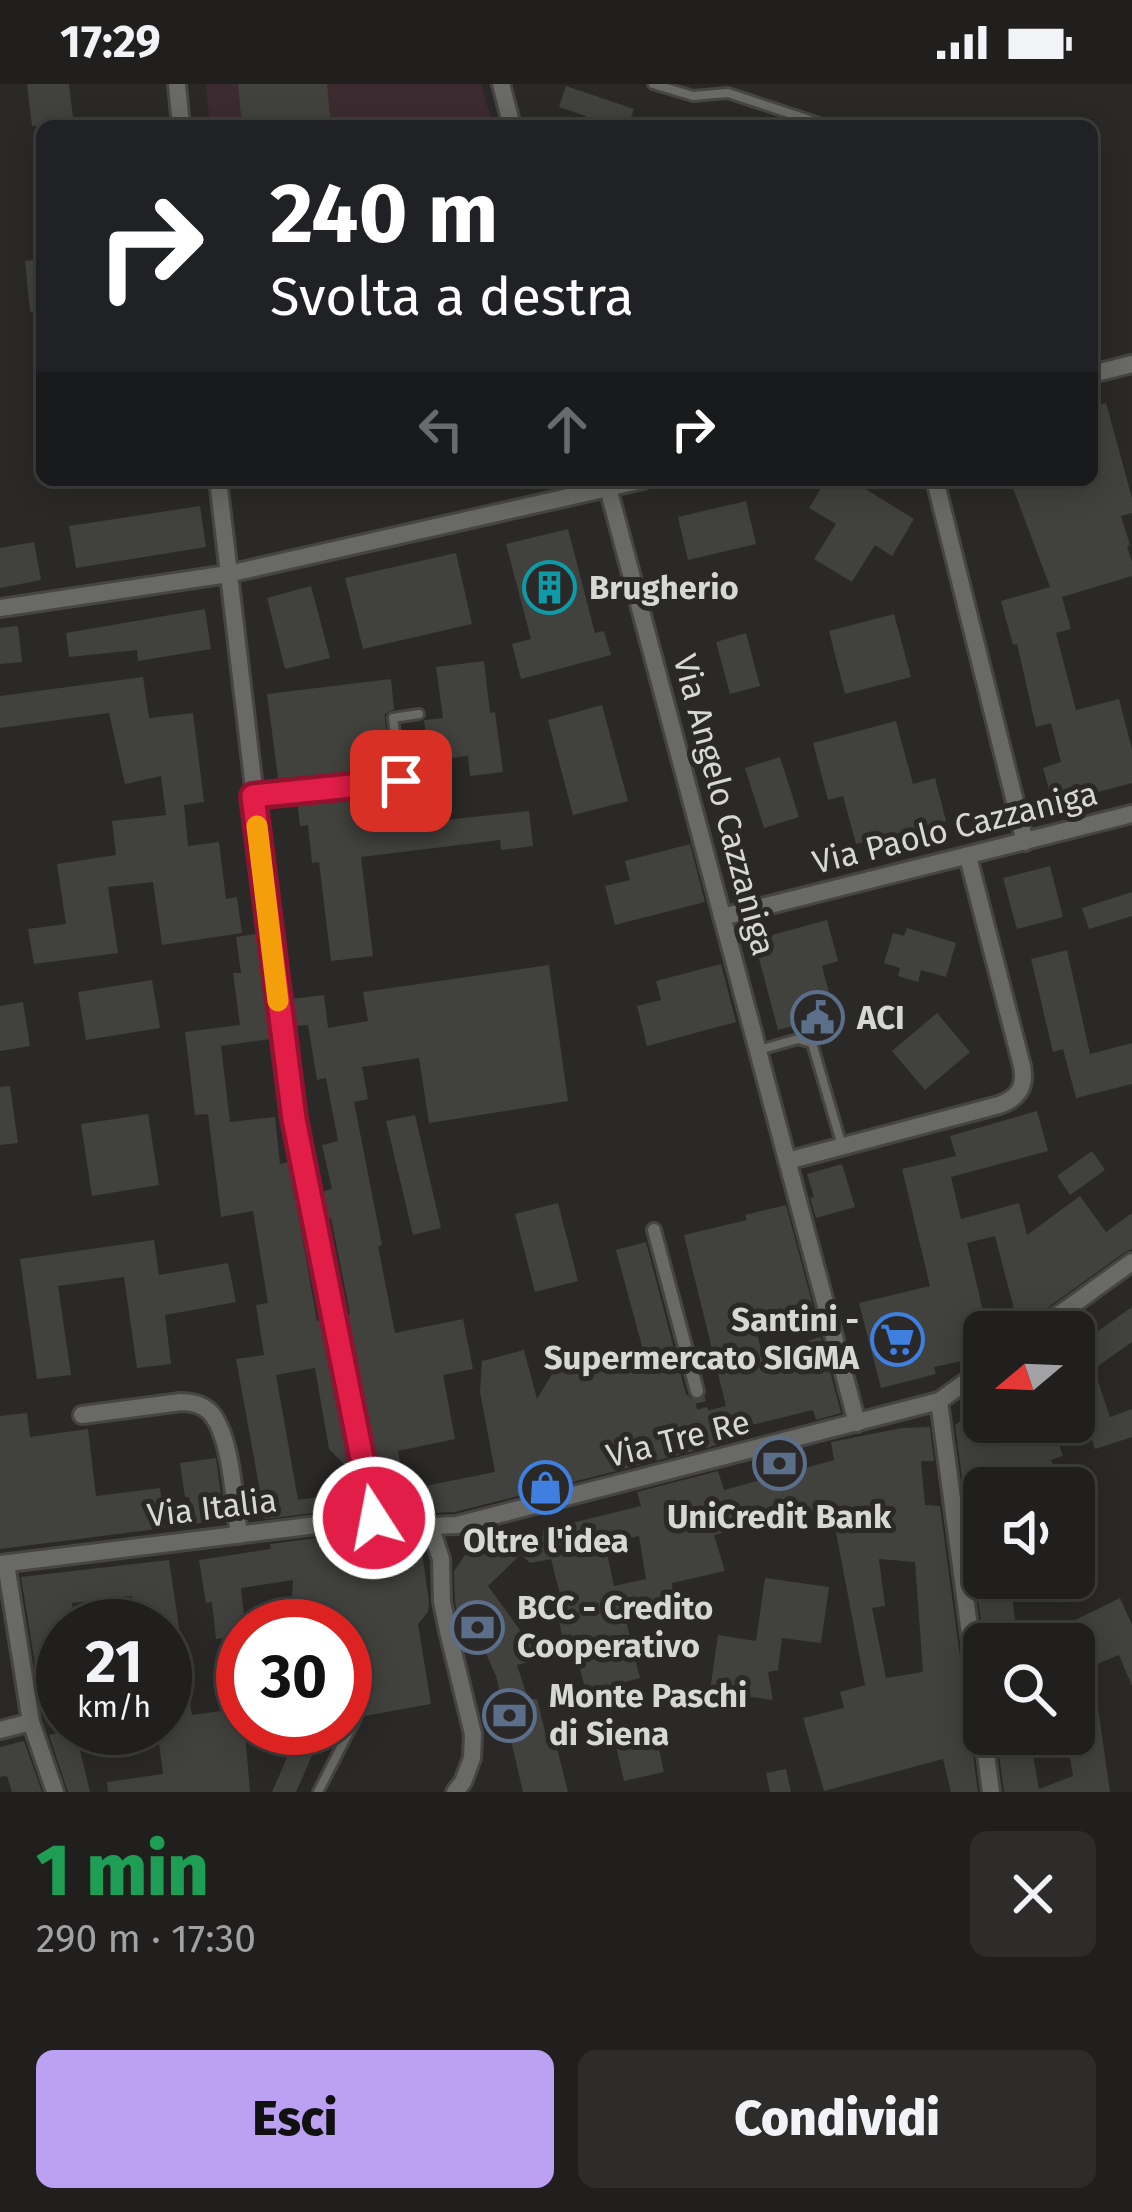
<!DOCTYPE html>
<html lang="it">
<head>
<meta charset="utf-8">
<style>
	:root { --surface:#201f1d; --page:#2d2c2a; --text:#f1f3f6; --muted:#a2a2a4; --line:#3d3d3b; --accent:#bca0f2 }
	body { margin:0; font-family:"Fira Sans",sans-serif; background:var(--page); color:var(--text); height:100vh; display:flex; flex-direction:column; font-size:45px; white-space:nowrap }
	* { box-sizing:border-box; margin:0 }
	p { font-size:39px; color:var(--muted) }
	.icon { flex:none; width:66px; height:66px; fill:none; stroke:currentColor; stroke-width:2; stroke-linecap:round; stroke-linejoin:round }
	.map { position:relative; height:1708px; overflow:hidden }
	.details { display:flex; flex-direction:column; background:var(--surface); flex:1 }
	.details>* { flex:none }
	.guide { position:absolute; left:36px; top:36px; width:1062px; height:366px; border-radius:18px; box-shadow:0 6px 30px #0003,0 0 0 3px var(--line); background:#202124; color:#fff; overflow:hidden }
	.needle { width:78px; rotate:251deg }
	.tools { position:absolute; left:963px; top:1227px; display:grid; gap:24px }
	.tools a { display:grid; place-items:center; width:132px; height:132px; border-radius:18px; background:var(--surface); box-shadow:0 6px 30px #0003,0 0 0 3px var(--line); font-size:60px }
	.speed { position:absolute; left:36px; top:1515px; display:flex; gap:24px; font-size:60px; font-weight:700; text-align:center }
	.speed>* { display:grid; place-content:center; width:156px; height:156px; border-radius:50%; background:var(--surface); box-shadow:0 6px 30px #0003,0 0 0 3px var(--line); line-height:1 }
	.speed small { font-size:30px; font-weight:400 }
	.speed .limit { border:18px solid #d22; background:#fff; color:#111 }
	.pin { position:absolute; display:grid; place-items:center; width:102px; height:102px; color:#fff; margin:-51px; border-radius:24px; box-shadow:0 6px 18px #0006 }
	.me { position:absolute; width:132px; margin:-66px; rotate:349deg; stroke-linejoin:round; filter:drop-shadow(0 0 9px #0008) }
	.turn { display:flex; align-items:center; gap:42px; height:252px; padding:0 36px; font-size:54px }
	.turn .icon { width:156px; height:156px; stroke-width:2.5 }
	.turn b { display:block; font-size:84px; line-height:102px }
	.lanes { display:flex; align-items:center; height:114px; padding:0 36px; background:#0003; justify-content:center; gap:60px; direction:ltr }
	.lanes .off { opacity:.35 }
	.round { display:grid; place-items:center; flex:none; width:126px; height:126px; border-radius:18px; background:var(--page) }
	.head { display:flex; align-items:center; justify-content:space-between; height:204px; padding:0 36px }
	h1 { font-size:72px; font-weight:800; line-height:90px; color:#1e9e55 }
	.action { display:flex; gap:24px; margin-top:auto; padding:24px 36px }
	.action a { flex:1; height:138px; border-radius:18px; background:var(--accent); color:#111; font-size:48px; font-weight:800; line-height:138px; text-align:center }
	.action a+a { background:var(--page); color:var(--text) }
	.status { display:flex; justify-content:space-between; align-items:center; height:84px; padding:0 60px; background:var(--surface); direction:ltr }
	.status svg { height:33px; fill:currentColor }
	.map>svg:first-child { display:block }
	.industrial { fill:#3d2b32 }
	.building { fill:#41413e; fill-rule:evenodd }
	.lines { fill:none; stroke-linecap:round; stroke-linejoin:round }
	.pedestrian-tunnel { stroke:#444341; stroke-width:12; stroke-dasharray:12 6; stroke-linecap:butt }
	.service-casing { stroke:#464543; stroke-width:14 }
	.pedestrian-casing { stroke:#464543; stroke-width:18 }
	.minor-casing { stroke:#464543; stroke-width:22 }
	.service { stroke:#696966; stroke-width:8 }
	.pedestrian { stroke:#696966; stroke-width:12 }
	.minor { stroke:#696966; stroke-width:16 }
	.route-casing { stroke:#92132f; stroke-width:30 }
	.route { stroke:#e11d48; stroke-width:21 }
	.slow { stroke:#f59e0b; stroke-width:21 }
	.labels { text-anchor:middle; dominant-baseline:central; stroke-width:10; stroke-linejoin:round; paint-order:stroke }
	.poi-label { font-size:33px; font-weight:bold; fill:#d7d7d5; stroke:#2a2927; text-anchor:start }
	.street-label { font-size:33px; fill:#d7d7d5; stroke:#2a2927 }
</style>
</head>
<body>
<div class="status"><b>17:29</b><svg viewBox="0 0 49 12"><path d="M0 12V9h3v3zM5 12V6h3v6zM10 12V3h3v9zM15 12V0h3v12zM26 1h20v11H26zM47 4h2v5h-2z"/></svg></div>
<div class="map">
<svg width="1132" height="1708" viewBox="0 0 1132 1708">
	<rect width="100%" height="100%" fill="#2a2927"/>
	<path class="industrial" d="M 206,0 L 481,0 L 493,42 L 210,42 Z"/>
	<path class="building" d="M 27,0 L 69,0 L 74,42 L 32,42 Z
		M 238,0 L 327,0 L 331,42 L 242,42 Z
		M 566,2 L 634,25 L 628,42 L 614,42 L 559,23 Z
		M 42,175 L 42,227 L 30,228 L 25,177 Z
		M 1106,319 L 1132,414 L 1132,429 L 1121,432 L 1130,461 L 1127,462 L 1132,478 L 1132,492 L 1062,513 L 1071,545 L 1056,549 L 1076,626 L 1119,615 L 1132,665 L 1132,699 L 1053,720 L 1043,684 L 1061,678 L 1051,639 L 1036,643 L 1017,560 L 1013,561 L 1001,517 L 1050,503 L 1010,396 L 1092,396 L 1092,323 Z
		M 826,396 L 851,396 L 914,435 L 892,472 L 875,461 L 852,498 L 814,475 L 836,440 L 809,424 Z
		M 746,417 L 756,460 L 688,476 L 678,433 Z
		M 200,422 L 206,463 L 76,484 L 69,442 Z
		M 568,445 L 595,549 L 604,547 L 611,571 L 521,595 L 512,560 L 531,555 L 506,460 Z
		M 34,458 L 41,496 L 0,504 L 0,464 Z
		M 456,469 L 472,540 L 363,565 L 345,494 Z
		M 311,502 L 330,574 L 285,585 L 267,514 Z
		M 205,525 L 211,565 L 138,577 L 137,566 L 69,573 L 66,549 Z
		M 894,530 L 911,593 L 845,610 L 829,547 Z
		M 18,542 L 22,578 L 0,580 L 0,544 Z
		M 746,549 L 760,602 L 730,610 L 716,558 Z
		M 484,577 L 490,629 L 495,628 L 503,688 L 470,692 L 468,672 L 429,677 L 424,636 L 443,634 L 436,583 Z
		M 143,593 L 149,634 L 193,629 L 204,718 L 184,721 L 188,762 L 219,758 L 226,815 L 237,813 L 242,849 L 162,861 L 153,798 L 108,803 L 118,869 L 34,880 L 28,845 L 66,840 L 57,780 L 116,771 L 112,737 L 166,731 L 161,692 L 125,700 L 109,629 L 0,644 L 0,612 Z
		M 391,595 L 394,625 L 385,630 L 385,635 L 391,683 L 372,685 L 373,692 L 279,701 L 267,610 Z
		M 602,621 L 628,717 L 573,731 L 548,636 Z
		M 896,637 L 913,700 L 935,694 L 946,737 L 856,760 L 843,712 L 828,716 L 813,659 Z
		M 780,673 L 799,733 L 764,744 L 745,684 Z
		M 375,708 L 380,743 L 529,727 L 533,762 L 501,766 L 500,756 L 361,773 L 373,872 L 331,877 L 319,778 L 312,779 L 308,741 L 300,742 L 297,716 Z
		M 690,760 L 705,818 L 615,841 L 605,802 L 630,796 L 625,777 Z
		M 1050,782 L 1063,833 L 1017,845 L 1003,794 Z
		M 1132,808 L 1132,832 L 1089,845 L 1082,824 Z
		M 827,836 L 838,877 L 822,882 L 835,931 L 778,946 L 754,856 Z
		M 907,844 L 956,859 L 946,893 L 921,886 L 918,898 L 898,892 L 900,884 L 884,879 L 893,849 L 904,852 Z
		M 256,850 L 270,955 L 221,962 L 230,1038 L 275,1033 L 280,1080 L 289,1078 L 317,1237 L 321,1236 L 352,1388 L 329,1365 L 315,1284 L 276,1291 L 298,1416 L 350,1408 L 353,1424 L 265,1435 L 236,1275 L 264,1271 L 256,1221 L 268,1219 L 253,1127 L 221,1133 L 208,1030 L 195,1031 L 185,948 L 240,941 L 233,889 L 241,889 L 236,853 Z
		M 1067,866 L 1090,970 L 1132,959 L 1132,1000 L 1076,1014 L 1063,965 L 1053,968 L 1031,875 Z
		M 721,880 L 736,938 L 647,962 L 637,922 L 661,916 L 656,897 Z
		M 549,881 L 568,1017 L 429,1039 L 419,974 L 362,983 L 368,1015 L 354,1018 L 382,1161 L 378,1162 L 395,1249 L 463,1235 L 473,1285 L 443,1291 L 455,1355 L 398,1367 L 405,1406 L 495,1388 L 480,1308 L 482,1277 L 524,1266 L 537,1315 L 563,1272 L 587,1267 L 599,1277 L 643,1266 L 616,1166 L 646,1158 L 686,1310 L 695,1317 L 698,1329 L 726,1322 L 684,1151 L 747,1136 L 745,1131 L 786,1121 L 813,1222 L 754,1238 L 762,1269 L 821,1253 L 841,1329 L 816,1336 L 813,1326 L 724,1348 L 727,1358 L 710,1363 L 455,1428 L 431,1429 L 385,1423 L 346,1231 L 350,1230 L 331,1134 L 326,1135 L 321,1108 L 332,1105 L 322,1061 L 338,1057 L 326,994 L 317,996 L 308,941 L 295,942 L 291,915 L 324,911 L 328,944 L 368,937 L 363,908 Z
		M 152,896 L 160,944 L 86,956 L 78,908 Z
		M 23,918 L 30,962 L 0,967 L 0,922 Z
		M 937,929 L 970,968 L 925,1006 L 892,967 Z
		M 10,1002 L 18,1059 L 0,1061 L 0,1003 Z
		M 1037,1027 L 1048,1067 L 951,1093 L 961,1135 L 1019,1119 L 1027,1151 L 1080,1112 L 1106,1148 L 1132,1129 L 1132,1165 L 1125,1168 L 1028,1238 L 1020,1248 L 995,1152 L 967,1159 L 988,1248 L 984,1248 L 984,1272 L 934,1283 L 936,1290 L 881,1304 L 859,1219 L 930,1202 L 902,1085 L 956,1072 L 950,1052 Z
		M 148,1030 L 159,1101 L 92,1112 L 81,1040 Z
		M 415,1031 L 441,1144 L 413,1151 L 386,1037 Z
		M 1092,1067 L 1105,1086 L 1070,1111 L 1057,1092 Z
		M 842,1080 L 855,1123 L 816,1134 L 810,1114 L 814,1113 L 807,1090 Z
		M 558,1119 L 578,1197 L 535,1208 L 515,1130 Z
		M 154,1156 L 159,1191 L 228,1179 L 236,1218 L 165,1231 L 171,1280 L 137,1284 L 124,1193 L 58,1202 L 71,1291 L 37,1295 L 20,1175 Z
		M 1132,1223 L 1132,1258 L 1094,1285 L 1110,1333 L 1132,1325 L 1132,1353 L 1095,1365 L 1074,1301 L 1074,1264 Z
		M 984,1321 L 984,1338 L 1051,1338 L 1063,1372 L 1051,1376 L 1062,1404 L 984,1404 L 984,1494 L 1009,1494 L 1019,1560 L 984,1560 L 955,1341 Z
		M 27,1329 L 30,1353 L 88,1345 L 96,1412 L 160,1404 L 165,1444 L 0,1465 L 0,1332 Z
		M 930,1343 L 934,1377 L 921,1377 L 925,1421 L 940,1422 L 978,1708 L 951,1708 L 943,1675 L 824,1707 L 803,1634 L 844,1624 L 840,1608 L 865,1601 L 831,1422 L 714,1451 L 725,1487 L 672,1499 L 675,1523 L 628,1531 L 629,1537 L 626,1537 L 640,1594 L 586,1608 L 571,1550 L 562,1552 L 555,1515 L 561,1514 L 551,1475 L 530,1479 L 521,1470 L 488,1502 L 541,1575 L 517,1581 L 528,1615 L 537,1615 L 549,1664 L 557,1664 L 568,1708 L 523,1708 L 496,1592 L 480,1556 L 456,1525 L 455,1517 L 454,1487 L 472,1461 L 543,1452 L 543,1446 L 641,1422 L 637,1408 L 718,1387 L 724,1406 L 834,1376 L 831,1358 L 902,1344 ZM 639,1452 L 646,1495 L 614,1502 L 605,1460 ZM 879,1475 L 915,1478 L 923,1588 L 886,1594 L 872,1524 L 885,1522 Z
		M 216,1374 L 224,1436 L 193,1440 L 189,1413 L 185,1413 L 180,1379 Z
		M 372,1447 L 422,1468 L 429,1518 L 428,1528 L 418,1540 L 431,1620 L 364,1632 L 359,1626 L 350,1628 L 345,1595 L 345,1542 L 331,1542 L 330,1536 L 291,1534 L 293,1496 L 241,1504 L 245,1542 L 243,1552 L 216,1555 L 212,1518 L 206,1519 L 199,1476 L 271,1465 L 270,1460 Z
		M 169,1476 L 192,1631 L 243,1624 L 250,1708 L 108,1708 L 107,1698 L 163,1690 L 157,1644 L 165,1644 L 165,1542 L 136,1542 L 132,1512 L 72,1519 L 75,1542 L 63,1542 L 63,1620 L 42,1624 L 21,1493 Z
		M 765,1494 L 829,1503 L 821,1559 L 782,1554 L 778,1586 L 768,1588 L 773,1616 L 710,1607 L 718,1551 L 756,1557 Z
		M 1120,1514 L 1132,1541 L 1132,1602 L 1119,1571 L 1092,1582 L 1110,1708 L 1004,1708 L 996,1650 L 1029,1650 L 1039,1705 L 1073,1692 L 1066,1650 L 1074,1650 L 1074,1560 L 1026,1560 Z
		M 300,1644 L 324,1644 L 296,1708 L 272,1708 Z
		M 75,1645 L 90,1708 L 68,1708 L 49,1651 Z
		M 656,1652 L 664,1688 L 624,1697 L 616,1662 Z
		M 24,1657 L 42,1708 L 12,1708 L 7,1692 L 0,1693 L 0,1663 Z
		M 786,1685 L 791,1708 L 770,1708 L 766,1689 Z"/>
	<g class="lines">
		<path class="pedestrian-tunnel" d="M 697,1307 L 711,1362"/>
		<defs>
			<path id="service" d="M 653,0 L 693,12 L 728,9 L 828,42
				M 255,712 L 401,697 L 393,634 L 419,630
				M 759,966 L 798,955 L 812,959 L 842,1062
				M 318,1708 L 356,1634"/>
			<path id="pedestrian" d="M 654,1146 L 697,1307"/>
			<path id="minor" d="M 177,0 L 181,42
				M 501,0 L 512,42
				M 1092,290 L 1132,280
				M 218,396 L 288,996 L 303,1085 L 374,1434
				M 606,396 L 857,1339
				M 935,396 L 1025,758
				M 0,524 L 228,490 L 643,396
				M 722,833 L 1132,730
				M 787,1077 L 999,1021 C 1019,1014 1026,1002 1022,982 L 968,773
				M 1035,1248 L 1132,1178
				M 939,1317 L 991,1708
				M 82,1331 L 181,1318 C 192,1318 201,1320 209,1327 C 232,1350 234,1419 239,1451
				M 430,1442 L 441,1475 L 442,1518 L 448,1547 L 473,1650 L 472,1674 L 463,1698 L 455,1708
				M 0,1480 L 374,1434 L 430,1442 L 457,1441 L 939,1317 L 984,1285
				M 6,1480 L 31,1638 L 55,1708
				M 0,1646 L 31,1638"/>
		</defs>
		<use href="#service" class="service-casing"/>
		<use href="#pedestrian" class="pedestrian-casing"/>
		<use href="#minor" class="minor-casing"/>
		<use href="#service" class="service"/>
		<use href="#pedestrian" class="pedestrian"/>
		<use href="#minor" class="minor"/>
	</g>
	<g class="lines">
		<defs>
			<path id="route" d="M 374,1434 L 294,1035 L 253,712 L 401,697"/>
		</defs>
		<use href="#route" class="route-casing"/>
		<use href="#route" class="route"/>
		<path class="slow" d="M 257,742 L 278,917"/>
	</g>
	<defs>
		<symbol id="building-ring" viewBox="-11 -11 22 22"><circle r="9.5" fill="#2a2927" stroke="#0f9aa8" stroke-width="1.5"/><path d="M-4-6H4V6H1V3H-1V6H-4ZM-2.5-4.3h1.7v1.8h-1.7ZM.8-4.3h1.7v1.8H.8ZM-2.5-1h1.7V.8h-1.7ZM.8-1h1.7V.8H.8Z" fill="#0f9aa8"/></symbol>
		<symbol id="civic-ring" viewBox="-11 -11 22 22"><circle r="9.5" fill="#2a2927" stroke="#5c6f8a" stroke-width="1.5"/><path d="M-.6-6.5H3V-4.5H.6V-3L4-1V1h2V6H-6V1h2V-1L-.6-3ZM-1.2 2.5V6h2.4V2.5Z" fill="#5c6f8a"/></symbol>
		<symbol id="supermarket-ring" viewBox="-11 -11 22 22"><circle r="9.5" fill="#2a2927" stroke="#3f7fe0" stroke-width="1.5"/><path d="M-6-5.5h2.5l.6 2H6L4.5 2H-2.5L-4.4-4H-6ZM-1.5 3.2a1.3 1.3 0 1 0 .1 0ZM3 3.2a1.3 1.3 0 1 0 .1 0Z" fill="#3f7fe0"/></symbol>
		<symbol id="bank-ring" viewBox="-11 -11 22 22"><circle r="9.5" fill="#2a2927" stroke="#5c6f8a" stroke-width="1.5"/><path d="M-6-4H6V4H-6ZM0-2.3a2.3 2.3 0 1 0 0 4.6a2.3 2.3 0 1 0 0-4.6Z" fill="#5c6f8a"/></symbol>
		<symbol id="shop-ring" viewBox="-11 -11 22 22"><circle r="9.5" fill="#2a2927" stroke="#3f7fe0" stroke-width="1.5"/><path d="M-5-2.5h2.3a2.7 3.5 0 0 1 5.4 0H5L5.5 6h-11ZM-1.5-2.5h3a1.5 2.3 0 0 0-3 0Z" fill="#3f7fe0"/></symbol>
	</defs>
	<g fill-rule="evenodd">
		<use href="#building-ring" x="520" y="474" width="59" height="59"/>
		<use href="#civic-ring" x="788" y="904" width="59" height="59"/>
		<use href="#supermarket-ring" x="868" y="1226" width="59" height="59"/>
		<use href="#bank-ring" x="750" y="1350" width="59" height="59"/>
		<use href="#shop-ring" x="516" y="1374" width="59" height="59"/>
		<use href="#bank-ring" x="448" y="1514" width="59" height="59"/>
		<use href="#bank-ring" x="480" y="1602" width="59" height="59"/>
	</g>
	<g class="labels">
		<g class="poi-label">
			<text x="589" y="504">Brugherio</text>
			<text x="857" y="934">ACI</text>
			<text x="859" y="1236" text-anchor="end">Santini -<tspan x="859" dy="38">Supermercato SIGMA</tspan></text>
			<text x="779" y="1433" text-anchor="middle">UniCredit Bank</text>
			<text x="546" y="1457" text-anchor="middle">Oltre l'idea</text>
			<text x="517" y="1524">BCC - Credito<tspan x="517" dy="38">Cooperativo</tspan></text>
			<text x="549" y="1612">Monte Paschi<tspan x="549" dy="38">di Siena</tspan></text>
		</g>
		<g class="street-label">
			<text transform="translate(724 721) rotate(75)">Via Angelo Cazzaniga</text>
			<text transform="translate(955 744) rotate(-14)">Via Paolo Cazzaniga</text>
			<text transform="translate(678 1355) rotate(-14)">Via Tre Re</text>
			<text transform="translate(212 1424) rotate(-7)">Via Italia</text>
		</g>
	</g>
</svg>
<div class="tools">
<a><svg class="needle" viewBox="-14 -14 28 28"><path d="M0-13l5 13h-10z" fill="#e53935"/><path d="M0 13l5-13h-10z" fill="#a2a2a4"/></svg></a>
<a><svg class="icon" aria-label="sound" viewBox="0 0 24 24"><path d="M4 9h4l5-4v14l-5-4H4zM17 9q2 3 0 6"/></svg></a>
<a><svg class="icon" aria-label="search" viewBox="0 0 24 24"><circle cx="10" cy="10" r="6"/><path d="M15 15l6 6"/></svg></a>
</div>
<div class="speed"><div>21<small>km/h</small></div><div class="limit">30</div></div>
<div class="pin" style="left:401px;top:697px;background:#d93025"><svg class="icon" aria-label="arrive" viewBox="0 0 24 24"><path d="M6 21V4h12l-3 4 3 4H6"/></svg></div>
<svg class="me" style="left:374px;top:1434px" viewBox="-20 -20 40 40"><circle r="17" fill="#e11d48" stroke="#fff" stroke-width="3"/><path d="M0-11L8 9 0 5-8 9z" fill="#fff"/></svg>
<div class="guide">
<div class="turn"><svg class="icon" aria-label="right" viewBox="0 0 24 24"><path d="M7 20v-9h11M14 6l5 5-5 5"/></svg><div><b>240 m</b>Svolta a destra</div></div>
<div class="lanes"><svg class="icon off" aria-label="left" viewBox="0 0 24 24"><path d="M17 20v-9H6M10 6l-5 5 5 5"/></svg><svg class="icon off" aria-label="ahead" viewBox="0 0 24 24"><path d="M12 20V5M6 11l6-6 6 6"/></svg><svg class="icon" aria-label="right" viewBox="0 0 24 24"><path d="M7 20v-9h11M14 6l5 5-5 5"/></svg></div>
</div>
</div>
<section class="details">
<div class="head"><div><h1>1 min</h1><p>290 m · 17:30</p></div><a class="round"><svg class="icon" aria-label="close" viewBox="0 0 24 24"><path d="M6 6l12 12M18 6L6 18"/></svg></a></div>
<div class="action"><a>Esci</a><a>Condividi</a></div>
</section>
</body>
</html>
